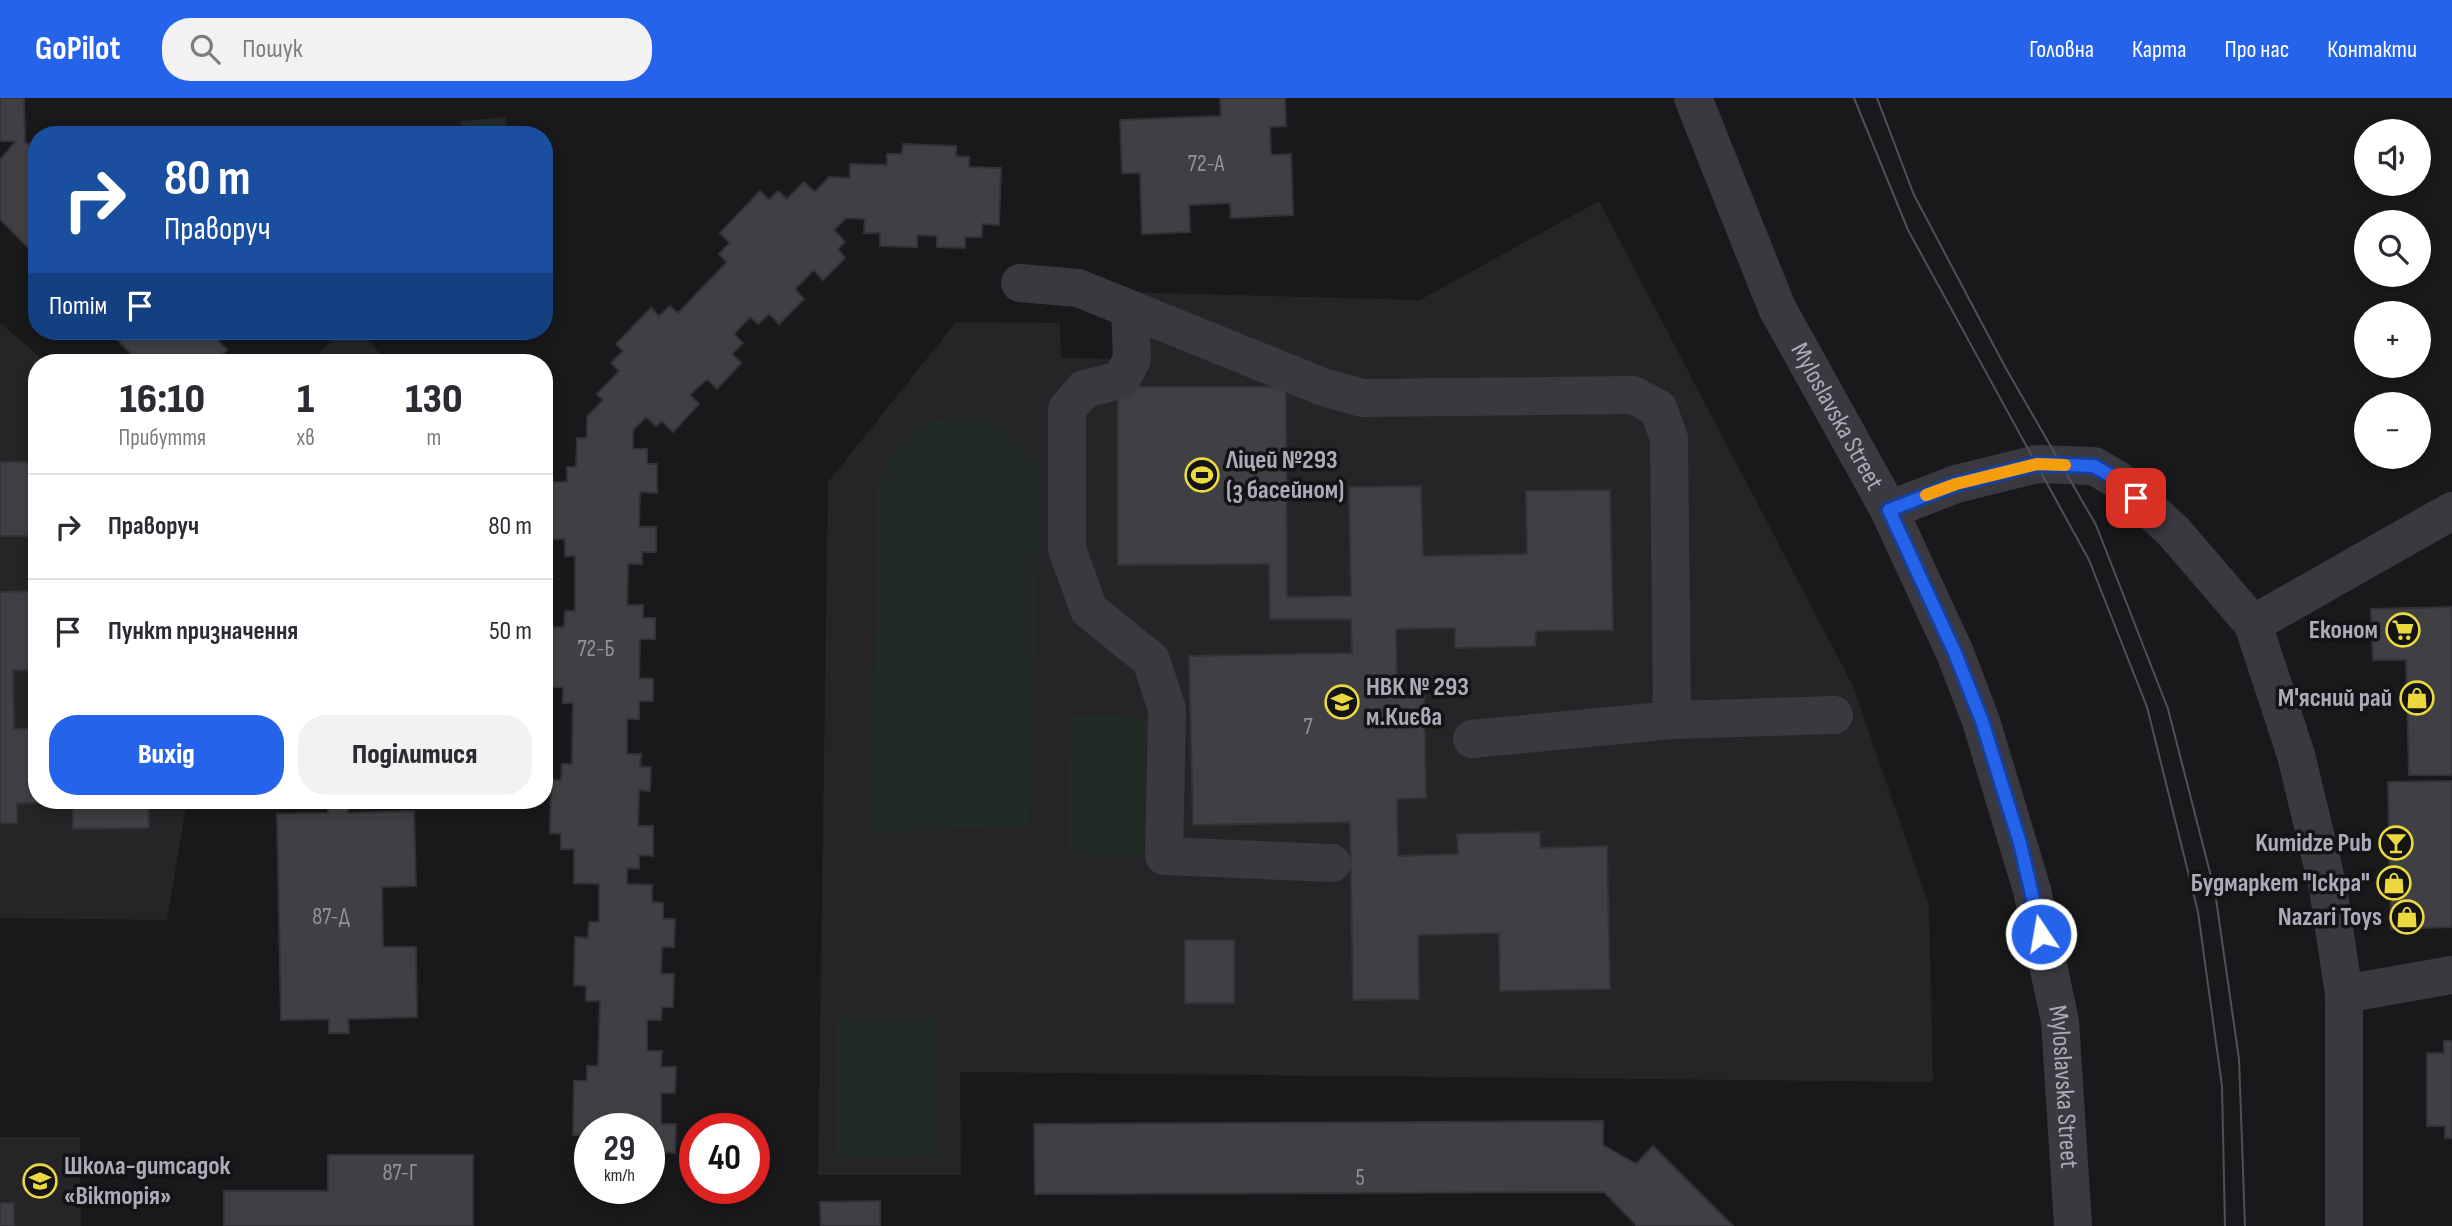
<!DOCTYPE html>
<html lang="uk">
<head>
<meta charset="utf-8">
<style>
	:root { --surface:#fff; --page:#f2f2f3; --text:#2b2b33; --muted:#7c7c81; --line:#e1e1e2; --accent:#2563eb }
	body { margin:0; font-family:"Sofia Sans Condensed",sans-serif; background:var(--page); color:var(--text); height:100vh; display:flex; flex-direction:column; font-size:26px; white-space:nowrap }
	* { box-sizing:border-box; margin:0 }
	p { font-size:23px; color:var(--muted) }
	.icon { flex:none; width:38px; height:38px; fill:none; stroke:currentColor; stroke-width:2; stroke-linecap:round; stroke-linejoin:round }
	.map { position:relative; flex:1; overflow:hidden }
	.drawer { position:absolute; left:28px; top:256px; width:525px; height:455px; display:flex; flex-direction:column; background:var(--surface); border-radius:28px; box-shadow:0 4px 10px #0003 }
	.drawer>* { flex:none }
	.hud { position:absolute; left:28px; top:28px; width:525px; height:214px; border-radius:28px; box-shadow:0 4px 10px #0003; background:#1a4fa0; color:#fff; overflow:hidden }
	.buttons { position:absolute; left:2354px; top:21px; display:grid; gap:14px }
	.buttons a { display:grid; place-items:center; width:77px; height:77px; border-radius:50%; background:var(--surface); box-shadow:0 4px 10px #0003; font-size:35px }
	.speed { position:absolute; left:574px; top:1015px; display:flex; gap:14px; font-size:35px; font-weight:700; text-align:center }
	.speed>* { display:grid; place-content:center; width:91px; height:91px; border-radius:50%; background:var(--surface); box-shadow:0 4px 10px #0003; line-height:1 }
	.speed small { font-size:18px; font-weight:400 }
	.speed .limit { border:10px solid #d22; background:#fff; color:#111 }
	.pin { position:absolute; display:grid; place-items:center; width:60px; height:60px; color:#fff; margin:-30px; border-radius:14px; box-shadow:0 4px 10px #0006 }
	.me { position:absolute; width:77px; margin:-38px; rotate:348deg; stroke-linejoin:round; filter:drop-shadow(0 0 5px #0008) }
	.turn { display:flex; align-items:center; gap:24px; height:147px; padding:0 21px; font-size:32px }
	.turn .icon { width:91px; height:91px; stroke-width:2.5 }
	.turn b { display:block; font-size:49px; line-height:60px }
	.then { display:flex; align-items:center; height:66px; padding:0 21px; background:#0003; gap:14px; font-size:26px }
	.eta { display:flex; justify-content:space-evenly; align-items:center; height:119px; text-align:center }
	.eta b { font-size:42px; font-weight:800; line-height:49px }
	.cta { display:flex; gap:14px; margin-top:auto; padding:14px 21px }
	.cta a { flex:1; height:80px; border-radius:28px; background:var(--accent); color:#fff; font-size:28px; font-weight:800; line-height:80px; text-align:center }
	.cta a+a { background:var(--page); color:var(--text) }
	ul { padding:0; list-style:none }
	li { display:flex; align-items:center; gap:21px; height:105px; padding:0 21px; border-top:2px solid var(--line) }
	li div { flex:1 }
	li b { display:block; font-size:26px }
	li em { font-style:normal }
	header { display:flex; align-items:center; gap:42px; box-sizing:border-box; height:98px; padding:0 35px; background:var(--accent); color:#fff }
	header strong { font-size:33px }
	nav { display:flex; gap:38px; margin-inline-start:auto; font-size:24px }
	.search { width:490px; height:63px; background:var(--page); display:flex; align-items:center; gap:18px; box-sizing:border-box; padding:0 24px; border-radius:28px; color:var(--muted); font-size:26px }
	.map>svg:first-child { display:block }
	.built { fill:#252427 }
	.green { fill:#222a25 }
	.building { fill:#404044; stroke:#333236; stroke-width:2 }
	.lines { fill:none; stroke-linecap:round; stroke-linejoin:round }
	.minor { stroke:#3a393f; stroke-width:38 }
	.tram { stroke:#505158; stroke-width:2 }
	.route-casing { stroke:#184099; stroke-width:18 }
	.route { stroke:#2563eb; stroke-width:12 }
	.slow { stroke:#f59e0b; stroke-width:12 }
	.labels { text-anchor:middle; dominant-baseline:central; stroke-width:7; stroke-linejoin:round; paint-order:stroke }
	.number-label { font-size:23px; fill:#90919c }
	.street-label { font-size:26px; fill:#abacb9; stroke:#141315 }
	.poi-label { font-size:26px; font-weight:bold; fill:#abacb9; stroke:#141315; text-anchor:end }
</style>
</head>
<body>
<header>
<strong>GoPilot</strong>
<div class="search"><svg class="icon" aria-label="search" viewBox="0 0 24 24"><circle cx="10" cy="10" r="6"/><path d="M15 15l6 6"/></svg>Пошук</div>
<nav><a>Головна</a><a>Карта</a><a>Про нас</a><a>Контакти</a></nav>
</header>
<div class="map">
<svg width="2452" height="1128" viewBox="0 0 2452 1128">
	<rect width="100%" height="100%" fill="#19181a"/>
	<path class="built" d="M 1599,103 L 1853,588 L 1929,808 L 1933,984 L 960,974 L 961,1077 L 818,1077 L 828,384 L 956,224 L 1060,225 L 1061,260 L 1115,261 L 1117,194 L 1420,202 Z
		M 0,225 L 46,264 L 37,264 L 37,702 L 187,702 L 167,822 L 0,820 Z
		M 341,233 L 359,233 L 388,264 L 310,264 Z
		M 0,1039 L 80,1039 L 81,1128 L 0,1128 Z"/>
	<path class="green" d="M 506,19 L 507,37 L 462,37 L 461,23 Z
		M 977,318 L 1008,336 L 1039,364 L 1041,385 L 1029,728 L 872,735 L 877,386 L 897,346 L 935,321 Z
		M 1070,617 L 1147,619 L 1144,759 L 1067,757 Z
		M 837,919 L 937,919 L 936,1059 L 837,1059 Z"/>
	<path class="building" d="M 0,0 L 24,0 L 25,43 L 37,55 L 37,159 L 0,121 L 0,62 L 16,43 L 0,43 Z
		M 1220,0 L 1285,0 L 1286,28 L 1270,29 L 1271,57 L 1291,56 L 1293,117 L 1231,120 L 1230,105 L 1189,107 L 1190,134 L 1142,136 L 1140,75 L 1122,75 L 1120,22 L 1221,18 Z
		M 903,46 L 956,48 L 956,58 L 969,59 L 969,69 L 1001,70 L 999,127 L 982,126 L 982,139 L 965,139 L 965,150 L 937,149 L 937,138 L 917,137 L 917,149 L 880,148 L 880,135 L 864,135 L 865,121 L 846,120 L 834,132 L 845,144 L 838,151 L 845,160 L 823,182 L 814,172 L 795,191 L 804,201 L 779,226 L 769,216 L 758,226 L 750,219 L 734,236 L 743,245 L 732,256 L 741,265 L 717,291 L 707,281 L 698,289 L 690,297 L 699,306 L 673,334 L 662,323 L 656,328 L 646,319 L 633,332 L 633,351 L 647,351 L 647,366 L 657,366 L 657,395 L 640,394 L 639,429 L 656,429 L 656,454 L 642,454 L 642,466 L 628,466 L 627,507 L 643,507 L 643,520 L 655,520 L 655,541 L 640,541 L 639,580 L 653,581 L 653,603 L 639,603 L 639,621 L 627,621 L 627,656 L 641,656 L 640,669 L 651,669 L 650,693 L 639,692 L 638,728 L 653,728 L 653,758 L 639,757 L 639,771 L 627,770 L 627,786 L 652,787 L 652,804 L 663,805 L 663,821 L 675,821 L 674,849 L 662,849 L 661,876 L 674,876 L 673,909 L 662,909 L 661,922 L 647,922 L 647,953 L 662,953 L 661,969 L 676,969 L 675,995 L 661,995 L 661,1026 L 676,1026 L 675,1055 L 664,1054 L 664,1069 L 649,1068 L 649,1031 L 590,1031 L 590,1052 L 584,1052 L 584,1037 L 573,1037 L 574,983 L 587,983 L 587,968 L 598,968 L 600,903 L 586,903 L 586,888 L 574,887 L 575,839 L 588,840 L 589,824 L 599,824 L 599,786 L 574,785 L 574,751 L 561,751 L 561,736 L 550,735 L 551,682 L 561,682 L 562,666 L 572,666 L 573,605 L 563,605 L 563,589 L 551,589 L 552,529 L 564,529 L 565,513 L 575,513 L 575,458 L 565,458 L 565,441 L 552,441 L 552,384 L 567,384 L 567,369 L 576,369 L 577,340 L 587,340 L 587,319 L 603,302 L 597,296 L 619,273 L 611,265 L 623,253 L 616,246 L 651,210 L 659,218 L 670,208 L 678,215 L 727,164 L 719,156 L 730,145 L 720,135 L 760,93 L 769,102 L 778,93 L 787,101 L 804,84 L 815,94 L 829,79 L 850,80 L 850,66 L 887,67 L 887,56 L 902,56 Z
		M 109,233 L 208,233 L 227,252 L 214,264 L 139,264 Z
		M 1118,289 L 1286,289 L 1287,499 L 1351,498 L 1349,389 L 1421,388 L 1423,458 L 1527,456 L 1526,393 L 1610,392 L 1613,532 L 1536,533 L 1535,548 L 1455,550 L 1455,530 L 1396,531 L 1397,593 L 1424,593 L 1426,700 L 1397,701 L 1398,758 L 1458,756 L 1457,736 L 1540,734 L 1540,750 L 1607,748 L 1610,891 L 1500,893 L 1499,835 L 1418,837 L 1419,901 L 1353,902 L 1350,724 L 1193,727 L 1189,558 L 1352,555 L 1351,521 L 1270,521 L 1269,466 L 1118,467 Z
		M 0,364 L 37,364 L 37,438 L 0,438 Z
		M 37,493 L 37,572 L 13,572 L 14,631 L 37,631 L 37,702 L 148,702 L 149,730 L 73,731 L 73,705 L 17,705 L 17,725 L 0,725 L 0,494 Z
		M 2452,509 L 2452,677 L 2409,677 L 2406,562 L 2373,562 L 2371,511 Z
		M 2452,683 L 2452,829 L 2391,831 L 2388,684 Z
		M 327,702 L 348,702 L 348,715 L 414,713 L 416,788 L 382,789 L 383,849 L 416,849 L 417,919 L 348,921 L 349,935 L 329,935 L 329,921 L 281,922 L 277,716 L 328,715 Z
		M 1185,842 L 1234,842 L 1234,905 L 1185,905 Z
		M 2444,943 L 2452,943 L 2452,1040 L 2445,1040 L 2445,1028 L 2427,1028 L 2427,955 L 2444,955 Z
		M 1603,1023 L 1603,1047 L 1636,1066 L 1653,1048 L 1733,1128 L 1637,1128 L 1604,1094 L 1035,1096 L 1034,1026 Z
		M 328,1057 L 473,1057 L 473,1128 L 224,1128 L 224,1093 L 328,1093 Z
		M 880,1103 L 880,1128 L 821,1128 L 820,1104 Z
		M 0,1105 L 14,1105 L 14,1128 L 0,1128 Z"/>
	<g class="lines">
		<g class="minor">
			<path id="s1" d="M 1693,0 L 1777,210 L 1889,412 L 1955,555 L 1981,623 L 2032,792 L 2060,923 L 2073,1128"/>
			<path d="M 1020,185 L 1078,190 L 1323,289 L 1362,300 L 1633,297 L 1658,310 L 1669,340 L 1672,622"/>
			<path d="M 1130,211 L 1132,261 L 1121,282 L 1084,291 L 1067,311 L 1067,451 L 1089,512 L 1151,562 L 1167,611 L 1164,758 L 1332,765"/>
			<path d="M 1889,412 L 1956,386 L 2037,366 L 2094,368 L 2118,382 L 2174,434 L 2253,526 L 2296,657 L 2328,790 L 2344,896 L 2344,1128"/>
			<path d="M 2253,526 L 2452,413"/>
			<path d="M 1472,641 L 1672,622 L 1834,617"/>
			<path d="M 2344,896 L 2452,877"/>
		</g>
		<path class="tram" d="M 1854,0 L 1908,132 L 2089,462 L 2147,609 L 2198,814 L 2222,988 L 2225,1128
			M 1877,0 L 1914,97 L 2004,267 L 2096,427 L 2168,611 L 2215,794 L 2239,961 L 2245,1128"/>
	</g>
	<g class="lines">
		<defs>
			<path id="route" d="M 2041,836 L 2020,745 L 1982,623 L 1955,555 L 1889,412 L 1956,386 L 2037,366 L 2094,368 L 2118,382 L 2136,400"/>
		</defs>
		<use href="#route" class="route-casing"/>
		<use href="#route" class="route"/>
		<path class="slow" d="M 1926,397 L 1956,386 L 2037,366 L 2065,367"/>
	</g>
	<defs>
		<symbol id="stadium-ring" viewBox="-11 -11 22 22"><circle r="9.5" fill="#141315" stroke="#ebd93f" stroke-width="1.5"/><path d="M0-5a6.5 5 0 1 0 0 10a6.5 5 0 1 0 0-10ZM-3.5-1.8h7v3.6h-7Z" fill="#ebd93f"/></symbol>
		<symbol id="supermarket-ring" viewBox="-11 -11 22 22"><circle r="9.5" fill="#141315" stroke="#ebd93f" stroke-width="1.5"/><path d="M-6-5.5h2.5l.6 2H6L4.5 2H-2.5L-4.4-4H-6ZM-1.5 3.2a1.3 1.3 0 1 0 .1 0ZM3 3.2a1.3 1.3 0 1 0 .1 0Z" fill="#ebd93f"/></symbol>
		<symbol id="shop-ring" viewBox="-11 -11 22 22"><circle r="9.5" fill="#141315" stroke="#ebd93f" stroke-width="1.5"/><path d="M-5-2.5h2.3a2.7 3.5 0 0 1 5.4 0H5L5.5 6h-11ZM-1.5-2.5h3a1.5 2.3 0 0 0-3 0Z" fill="#ebd93f"/></symbol>
		<symbol id="school-ring" viewBox="-11 -11 22 22"><circle r="9.5" fill="#141315" stroke="#ebd93f" stroke-width="1.5"/><path d="M0-5L7-2L0 1L-7-2ZM-4 1L0 2.5L4 1V4Q0 6-4 4Z" fill="#ebd93f"/></symbol>
		<symbol id="bar-ring" viewBox="-11 -11 22 22"><circle r="9.5" fill="#141315" stroke="#ebd93f" stroke-width="1.5"/><path d="M-6-5H6L.8 .8V4.5H3.5V6h-7V4.5H-.8V.8Z" fill="#ebd93f"/></symbol>
	</defs>
	<g fill-rule="evenodd">
		<use href="#stadium-ring" x="1183" y="358" width="38" height="38"/>
		<use href="#supermarket-ring" x="2384" y="513" width="38" height="38"/>
		<use href="#shop-ring" x="2398" y="581" width="38" height="38"/>
		<use href="#school-ring" x="1323" y="585" width="38" height="38"/>
		<use href="#bar-ring" x="2377" y="726" width="38" height="38"/>
		<use href="#shop-ring" x="2375" y="766" width="38" height="38"/>
		<use href="#shop-ring" x="2388" y="800" width="38" height="38"/>
		<use href="#school-ring" x="21" y="1064" width="38" height="38"/>
	</g>
	<g class="labels">
		<g class="number-label">
			<text x="1206" y="66">72-А</text>
			<text x="596" y="551">72-Б</text>
			<text x="1308" y="629">7</text>
			<text x="331" y="819">87-Д</text>
			<text x="400" y="1075">87-Г</text>
			<text x="1360" y="1080">5</text>
		</g>
		<g class="street-label">
			<text stroke="none"><textPath href="#s1" startOffset="350">Myloslavska Street</textPath></text>
			<text stroke="none"><textPath href="#s1" startOffset="1064">Myloslavska Street</textPath></text>
		</g>
		<g class="poi-label">
			<text x="1226" y="362" text-anchor="start">Ліцей №293<tspan x="1226" dy="30">(з басейном)</tspan></text>
			<text x="2378" y="532">Економ</text>
			<text x="1366" y="589" text-anchor="start">НВК № 293<tspan x="1366" dy="30">м.Києва</tspan></text>
			<text x="2392" y="600">М'ясний рай</text>
			<text x="2372" y="745">Kumidze Pub</text>
			<text x="2370" y="785">Будмаркет "Іскра"</text>
			<text x="2382" y="819">Nazari Toys</text>
			<text x="64" y="1068" text-anchor="start">Школа-дитсадок<tspan x="64" dy="30">«Вікторія»</tspan></text>
		</g>
	</g>
</svg>
<div class="buttons">
<a><svg class="icon" aria-label="sound" viewBox="0 0 24 24"><path d="M4 9h4l5-4v14l-5-4H4zM17 9q2 3 0 6"/></svg></a>
<a><svg class="icon" aria-label="search" viewBox="0 0 24 24"><circle cx="10" cy="10" r="6"/><path d="M15 15l6 6"/></svg></a>
<a>+</a>
<a>−</a>
</div>
<div class="speed"><div>29<small>km/h</small></div><div class="limit">40</div></div>
<div class="pin" style="left:2136px;top:400px;background:#d93025"><svg class="icon" aria-label="arrive" viewBox="0 0 24 24"><path d="M6 21V4h12l-3 4 3 4H6"/></svg></div>
<svg class="me" style="left:2041px;top:836px" viewBox="-20 -20 40 40"><circle r="17" fill="#2563eb" stroke="#fff" stroke-width="3"/><path d="M0-11L8 9 0 5-8 9z" fill="#fff"/></svg>
<div class="hud">
<div class="turn"><svg class="icon" aria-label="right" viewBox="0 0 24 24"><path d="M7 20v-9h11M14 6l5 5-5 5"/></svg><div><b>80 m</b>Праворуч</div></div>
<div class="then">Потім<svg class="icon" aria-label="arrive" viewBox="0 0 24 24"><path d="M6 21V4h12l-3 4 3 4H6"/></svg></div>
</div>
<section class="drawer">
<div class="eta">
<div><b>16:10</b><p>Прибуття</p></div>
<div><b>1</b><p>хв</p></div>
<div><b>130</b><p>m</p></div>
</div>
<ul>
<li><svg class="icon" aria-label="right" viewBox="0 0 24 24"><path d="M7 20v-9h11M14 6l5 5-5 5"/></svg><div><b>Праворуч</b></div><em>80 m</em></li>
<li><svg class="icon" aria-label="arrive" viewBox="0 0 24 24"><path d="M6 21V4h12l-3 4 3 4H6"/></svg><div><b>Пункт призначення</b></div><em>50 m</em></li>
</ul>
<div class="cta"><a>Вихід</a><a>Поділитися</a></div>
</section>
</div>
</body>
</html>
